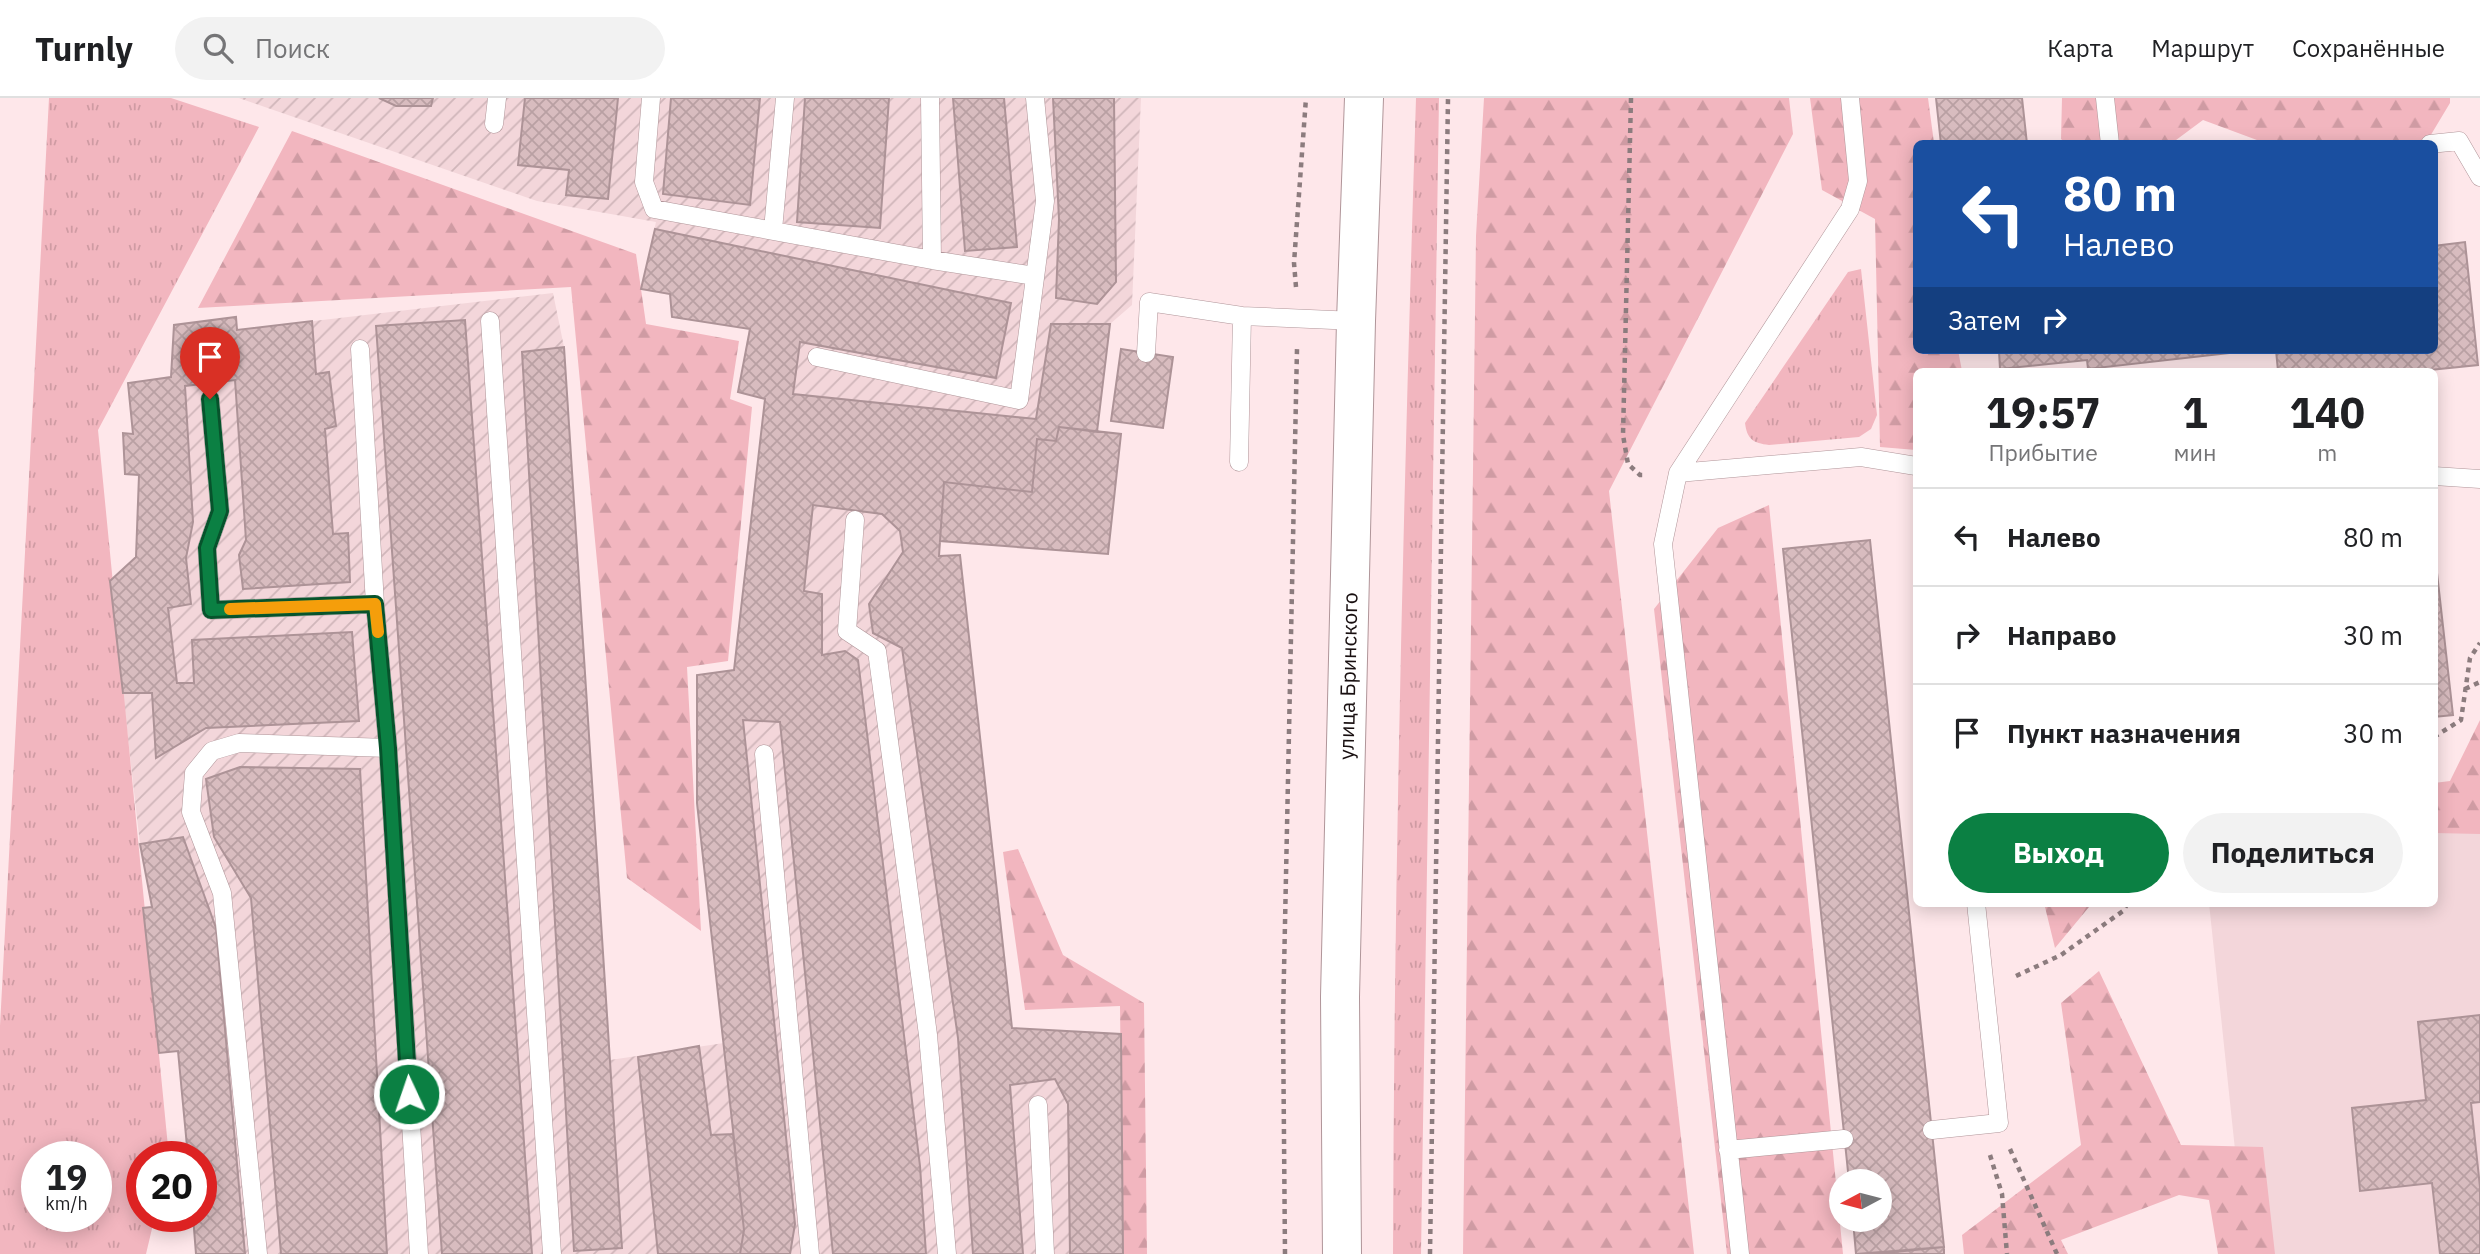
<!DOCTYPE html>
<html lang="ru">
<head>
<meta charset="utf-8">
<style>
	:root { --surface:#fff; --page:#f2f2f2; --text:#202124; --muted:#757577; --line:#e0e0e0; --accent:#0b8043 }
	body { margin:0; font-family:"IBM Plex Sans",sans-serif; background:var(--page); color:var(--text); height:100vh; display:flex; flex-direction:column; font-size:26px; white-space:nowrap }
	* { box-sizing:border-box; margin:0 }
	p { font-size:23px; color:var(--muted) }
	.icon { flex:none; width:38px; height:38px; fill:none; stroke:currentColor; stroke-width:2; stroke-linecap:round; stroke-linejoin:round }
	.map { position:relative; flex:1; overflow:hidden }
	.side { position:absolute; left:1913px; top:270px; width:525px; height:539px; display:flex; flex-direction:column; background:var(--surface); border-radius:10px; box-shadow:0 4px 18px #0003 }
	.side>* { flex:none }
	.top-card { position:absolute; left:1913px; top:42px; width:525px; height:214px; border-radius:10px; box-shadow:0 4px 18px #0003; background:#1a4fa0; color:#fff; overflow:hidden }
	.needle { width:46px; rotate:263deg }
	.fabs { position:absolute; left:1829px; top:1071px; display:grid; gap:14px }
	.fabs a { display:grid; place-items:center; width:63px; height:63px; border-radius:50%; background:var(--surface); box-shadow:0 4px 18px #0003; font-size:35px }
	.speed { position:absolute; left:21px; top:1043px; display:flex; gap:14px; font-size:35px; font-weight:700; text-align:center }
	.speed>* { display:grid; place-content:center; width:91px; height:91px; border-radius:50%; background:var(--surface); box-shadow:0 4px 18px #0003; line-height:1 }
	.speed small { font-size:18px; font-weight:400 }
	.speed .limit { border:10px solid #d22; background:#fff; color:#111 }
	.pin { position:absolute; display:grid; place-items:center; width:60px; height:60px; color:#fff; margin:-72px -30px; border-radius:50% 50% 50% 0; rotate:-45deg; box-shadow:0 0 7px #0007 }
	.pin .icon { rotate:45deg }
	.me { position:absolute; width:77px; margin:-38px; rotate:357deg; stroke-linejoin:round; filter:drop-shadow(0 0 5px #0008) }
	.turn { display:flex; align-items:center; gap:24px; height:147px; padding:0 35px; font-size:32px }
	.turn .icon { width:91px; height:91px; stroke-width:2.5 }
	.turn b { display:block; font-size:49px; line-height:60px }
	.then { display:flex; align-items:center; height:66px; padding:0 35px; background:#0003; gap:14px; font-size:26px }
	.eta { display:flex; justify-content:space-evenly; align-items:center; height:119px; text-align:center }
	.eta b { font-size:42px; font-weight:700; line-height:49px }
	.button { display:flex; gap:14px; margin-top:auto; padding:14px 35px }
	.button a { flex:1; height:80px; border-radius:42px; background:var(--accent); color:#fff; font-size:28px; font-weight:700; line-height:80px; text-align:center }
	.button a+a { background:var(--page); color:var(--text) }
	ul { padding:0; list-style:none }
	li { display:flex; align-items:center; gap:21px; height:98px; padding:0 35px; border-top:2px solid var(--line) }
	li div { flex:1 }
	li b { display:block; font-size:26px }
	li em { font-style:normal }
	header { display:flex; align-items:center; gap:42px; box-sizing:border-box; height:98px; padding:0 35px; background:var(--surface); border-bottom:2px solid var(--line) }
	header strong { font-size:33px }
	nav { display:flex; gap:38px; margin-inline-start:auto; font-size:24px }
	.search { width:490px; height:63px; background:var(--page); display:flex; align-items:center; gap:18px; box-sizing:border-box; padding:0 24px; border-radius:38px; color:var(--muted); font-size:26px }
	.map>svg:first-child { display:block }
	.built { fill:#f3d6da }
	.industrial { fill:url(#industrial-furrows) }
	.grass { fill:url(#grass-tufts); fill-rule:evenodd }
	.forest { fill:url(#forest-firs) }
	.building { fill:url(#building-cross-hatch); stroke:#ad9397; stroke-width:2 }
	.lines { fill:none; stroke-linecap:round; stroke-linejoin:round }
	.lane-casing { stroke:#b09599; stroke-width:19 }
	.secondary-casing { stroke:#b09599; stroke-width:40 }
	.path { stroke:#8c7c7e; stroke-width:4.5; stroke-dasharray:5 5; stroke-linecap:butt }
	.lane { stroke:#fff; stroke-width:18 }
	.secondary { stroke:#fff; stroke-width:38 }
	.route-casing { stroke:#07532c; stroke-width:18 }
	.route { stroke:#0b8043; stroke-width:12 }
	.slow { stroke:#f59e0b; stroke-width:12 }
	.labels { text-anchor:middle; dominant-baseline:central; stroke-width:6; stroke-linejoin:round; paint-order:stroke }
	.street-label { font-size:21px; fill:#180f10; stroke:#fff }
</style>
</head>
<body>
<header>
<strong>Turnly</strong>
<div class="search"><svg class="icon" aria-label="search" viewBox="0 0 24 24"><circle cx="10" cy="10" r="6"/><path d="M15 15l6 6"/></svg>Поиск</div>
<nav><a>Карта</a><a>Маршрут</a><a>Сохранённые</a></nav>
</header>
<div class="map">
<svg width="2480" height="1156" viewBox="0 0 2480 1156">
	<defs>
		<pattern id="industrial-furrows" width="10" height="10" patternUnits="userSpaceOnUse" patternTransform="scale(1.75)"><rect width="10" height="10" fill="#f3d6da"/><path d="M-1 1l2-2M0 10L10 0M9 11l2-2" fill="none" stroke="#d0b6ba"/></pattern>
		<pattern id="grass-tufts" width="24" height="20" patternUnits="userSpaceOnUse" patternTransform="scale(1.75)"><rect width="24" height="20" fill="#f2b6bf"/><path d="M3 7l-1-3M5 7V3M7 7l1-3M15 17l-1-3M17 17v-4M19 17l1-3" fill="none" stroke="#cf9ba3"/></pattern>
		<pattern id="forest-firs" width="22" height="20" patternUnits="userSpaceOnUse" patternTransform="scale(1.75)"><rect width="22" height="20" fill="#f2b6bf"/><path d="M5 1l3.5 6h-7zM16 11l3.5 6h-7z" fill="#cf9ba3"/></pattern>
		<pattern id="building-cross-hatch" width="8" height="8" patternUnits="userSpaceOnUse" patternTransform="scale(1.75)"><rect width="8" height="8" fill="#d8bcbf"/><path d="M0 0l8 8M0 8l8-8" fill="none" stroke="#b9a0a3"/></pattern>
	</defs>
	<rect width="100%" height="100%" fill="#fee7ea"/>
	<path class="built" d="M 2434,702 L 2480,702 L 2480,1156 L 2246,1156 L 2209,805 L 2434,805 Z"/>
	<path class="industrial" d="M 239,0 L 1141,0 L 1132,207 L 1110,226 L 1097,334 L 944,384 L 939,457 L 960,457 L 1012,930 L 1121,936 L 1123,1156 L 196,1156 L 193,1118 L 201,1118 L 201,1059 L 188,1059 L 178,953 L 159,955 L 143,810 L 152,809 L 140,746 L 110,483 L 136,459 L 139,377 L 125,376 L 123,335 L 133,336 L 128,285 L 171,278 L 174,227 L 236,219 L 238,232 L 553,195 L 564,249 L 610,962 L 724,945 L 697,705 L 697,577 L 734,572 L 765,301 L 738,294 L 749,231 L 672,219 L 670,196 L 641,191 L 656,124 L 537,103 Z"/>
	<path class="grass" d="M 49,0 L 171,0 L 259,29 L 98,332 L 169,1059 L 142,1059 L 142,1118 L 155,1118 L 146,1156 L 0,1156 L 0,928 ZM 37,1059 L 96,1059 L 96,1118 L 37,1118 Z
		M 1416,0 L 1439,0 L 1421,1156 L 1393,1156 C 1394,771 1404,385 1416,0 Z
		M 1861,171 L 1877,317 L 1871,331 L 1859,339 L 1769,347 C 1753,345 1747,341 1745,325 L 1848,174 Z"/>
	<path class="forest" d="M 1484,0 L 1789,0 L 1793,36 L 1609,393 L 1694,1156 L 1463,1156 L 1476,138 Z
		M 1810,0 L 1928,0 L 1934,45 L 1916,46 L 1916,252 L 1958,252 L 1962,273 L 1916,273 L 1916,352 L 1880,349 L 1875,121 L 1822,92 Z
		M 2062,0 L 2450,0 L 2450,5 L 2426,45 L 2265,45 L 2203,22 L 2172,45 L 2067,46 L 2061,41 Z
		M 292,33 L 636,156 L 646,226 L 739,243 L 730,301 L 752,309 L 728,563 L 687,569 L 701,833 L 627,780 L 571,189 L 198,210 Z
		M 1769,407 L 1843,1156 L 1727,1156 L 1654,511 L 1718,430 Z
		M 2480,622 L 2480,736 L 2434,735 L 2434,685 L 2450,683 Z
		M 1018,751 L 1063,857 L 1144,905 L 1147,1156 L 1123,1156 L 1120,908 L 1025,912 L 1003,754 Z
		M 2044,805 L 2088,805 L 2089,809 L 2055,850 Z
		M 2099,873 L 2181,1047 L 2263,1049 L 2275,1156 L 2218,1156 L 2209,1102 L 2179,1097 L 2061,1142 L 2068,1156 L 1964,1156 L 1962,1137 L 2081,1047 L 2061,905 Z"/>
	<path class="building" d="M 379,0 L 433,0 L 431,8 L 396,8 Z
		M 525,0 L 618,0 L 608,101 L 566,97 L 569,72 L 518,67 Z
		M 671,0 L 760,0 L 750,107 L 663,96 Z
		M 805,0 L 889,0 L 880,130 L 797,124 Z
		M 953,0 L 1004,0 L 1017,149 L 965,153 Z
		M 1053,0 L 1114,0 L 1116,184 L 1097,206 L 1056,200 L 1059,121 Z
		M 1936,0 L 2022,0 L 2027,46 L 1941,46 Z
		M 655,131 L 1011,205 L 996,280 L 800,244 L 793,296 L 1036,321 L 1051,226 L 1110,226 L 1097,334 L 1059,329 L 1056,343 L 1037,341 L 1032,394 L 944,384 L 939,458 L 960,457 L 1012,930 L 1121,936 L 1123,1156 L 1070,1156 L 1068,1006 L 1055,981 L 1010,987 L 1023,1156 L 973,1156 L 958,940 L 902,550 L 873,535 L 869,506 L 903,454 L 900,433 L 882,416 L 813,407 L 804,493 L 822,496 L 822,557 L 845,553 L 858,562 L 920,1068 L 926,1156 L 833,1156 L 780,624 L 743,622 L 795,1126 L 790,1156 L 740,1156 L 744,1132 L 697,705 L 697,577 L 734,572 L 765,301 L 738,294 L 750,231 L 672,219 L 670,196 L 641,191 Z
		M 2465,144 L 2478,267 L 2420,273 L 2278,273 L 2276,252 L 2434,252 L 2434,148 Z
		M 236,219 L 237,232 L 312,223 L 316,276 L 329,274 L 336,328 L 325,331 L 333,436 L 348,435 L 350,484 L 243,491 L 239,457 L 246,442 L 235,282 L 185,288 L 193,424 L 186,460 L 191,506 L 168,510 L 177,585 L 194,585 L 192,542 L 352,534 L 359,623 L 206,630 L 156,660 L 152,595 L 123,595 L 110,483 L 136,459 L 139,377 L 125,376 L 123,335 L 133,336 L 128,285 L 171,279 L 174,227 Z
		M 465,222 L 532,1156 L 442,1156 L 376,228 Z
		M 564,249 L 622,1150 L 574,1153 L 522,254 Z
		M 1121,251 L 1173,259 L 1163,330 L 1111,323 Z
		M 1981,252 L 2256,252 L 2088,271 L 2087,262 L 2000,271 L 1999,253 L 1982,254 Z
		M 1059,329 L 1121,336 L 1108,456 L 940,443 L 944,384 L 1032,394 L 1037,341 L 1056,343 Z
		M 1870,442 L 1944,1149 L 1856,1156 L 1853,1122 L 1880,1122 L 1880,1083 L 1849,1083 L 1783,451 Z
		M 2435,457 L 2453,617 L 2434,619 L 2434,458 Z
		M 240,669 L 360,671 L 387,1156 L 281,1156 L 251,800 L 214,739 L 206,681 Z
		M 183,739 L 216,830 L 245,1156 L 196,1156 L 193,1118 L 201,1118 L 201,1059 L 188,1059 L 178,953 L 159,955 L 143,810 L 152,809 L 140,746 Z
		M 2480,917 L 2480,1004 L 2471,1005 L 2480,1089 L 2480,1156 L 2440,1156 L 2432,1085 L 2360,1093 L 2352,1010 L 2426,1002 L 2418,924 Z
		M 699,948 L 711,1037 L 733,1036 L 744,1132 L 740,1156 L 658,1156 L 638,959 Z
		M 1944,1149 L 1944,1156 L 1875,1156 Z"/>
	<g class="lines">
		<defs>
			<path id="lane" d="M 651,0 L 644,84 L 654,111 L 932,162 L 1035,178
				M 930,0 L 932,162
				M 2105,0 L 2110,46
				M 494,26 L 497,0
				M 2430,46 L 2459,43 L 2480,79
				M 773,132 L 785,0
				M 490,223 L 552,1156
				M 360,251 L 375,506
				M 1146,255 L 1149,204 L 1242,218 L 1356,223
				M 817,259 L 1019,302 L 1045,103 L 1035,0
				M 210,301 L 220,413 L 207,450 L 211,512 L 375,506 L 388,650 L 419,1156
				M 1239,364 L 1242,218
				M 1678,375 L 1861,359 L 1916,368
				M 2434,378 L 2480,381
				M 855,422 L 847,533 L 877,553 L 928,937 L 947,1156
				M 764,656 L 810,1156
				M 1038,1007 L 1045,1156
				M 1932,1032 L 1999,1025 L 1976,805
				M 1728,1052 L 1844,1041
				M 258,1156 L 222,795 L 191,714 L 194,675 L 212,653 L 239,645 L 388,650
				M 1740,1156 L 1663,446 L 1678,375 L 1850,111 L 1858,83 L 1850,0"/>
			<g id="secondary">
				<path id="s1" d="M 1342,1156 L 1340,899 L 1356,223 L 1364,0"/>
			</g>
		</defs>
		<use href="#lane" class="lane-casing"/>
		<use href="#secondary" class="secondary-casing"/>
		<path class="path" d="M 1631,0 L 1623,337 L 1628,366 L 1640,377 L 1646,377
			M 1296,189 L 1294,165 L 1306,0
			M 2465,591 L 2480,584
			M 2434,639 L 2461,622 L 2470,560 L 2480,545
			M 2016,878 L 2061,857 L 2123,813 L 2128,805
			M 2010,1051 L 2057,1156
			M 1990,1057 L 2002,1096 L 2007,1156
			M 1285,1156 L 1283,921 L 1297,251
			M 1430,1156 L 1448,0"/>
		<use href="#lane" class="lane"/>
		<use href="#secondary" class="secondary"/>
	</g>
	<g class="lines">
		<defs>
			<path id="route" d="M 210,301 L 220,413 L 207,450 L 211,512 L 375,506 L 388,650 L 409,996"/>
		</defs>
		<use href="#route" class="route-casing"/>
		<use href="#route" class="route"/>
		<path class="slow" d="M 230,511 L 375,506 L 378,534"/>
	</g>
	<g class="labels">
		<g class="street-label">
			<text stroke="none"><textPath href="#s1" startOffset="578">улица Бринского</textPath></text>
		</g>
	</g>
</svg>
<div class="fabs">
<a><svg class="needle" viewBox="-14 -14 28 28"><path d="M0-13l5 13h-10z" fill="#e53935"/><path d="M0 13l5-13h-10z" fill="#757577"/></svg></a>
</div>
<div class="speed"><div>19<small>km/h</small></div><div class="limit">20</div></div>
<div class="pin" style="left:210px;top:301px;background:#d93025"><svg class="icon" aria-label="arrive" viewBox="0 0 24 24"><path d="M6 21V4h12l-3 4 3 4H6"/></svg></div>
<svg class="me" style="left:409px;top:996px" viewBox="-20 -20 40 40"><circle r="17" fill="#0b8043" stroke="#fff" stroke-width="3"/><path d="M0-11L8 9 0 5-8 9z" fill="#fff"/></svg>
<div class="top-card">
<div class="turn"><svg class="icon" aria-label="left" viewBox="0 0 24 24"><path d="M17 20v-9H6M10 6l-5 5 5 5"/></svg><div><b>80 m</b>Налево</div></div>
<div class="then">Затем<svg class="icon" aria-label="right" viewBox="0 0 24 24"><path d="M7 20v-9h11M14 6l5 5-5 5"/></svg></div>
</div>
<section class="side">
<div class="eta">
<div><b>19:57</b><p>Прибытие</p></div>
<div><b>1</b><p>мин</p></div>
<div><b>140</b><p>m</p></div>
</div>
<ul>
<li><svg class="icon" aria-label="left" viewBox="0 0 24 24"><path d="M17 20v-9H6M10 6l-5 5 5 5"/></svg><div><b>Налево</b></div><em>80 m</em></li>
<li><svg class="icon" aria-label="right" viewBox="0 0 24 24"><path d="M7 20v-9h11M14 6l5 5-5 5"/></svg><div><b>Направо</b></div><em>30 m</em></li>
<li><svg class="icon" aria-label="arrive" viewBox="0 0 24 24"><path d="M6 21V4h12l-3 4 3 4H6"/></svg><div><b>Пункт назначения</b></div><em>30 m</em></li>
</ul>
<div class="button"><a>Выход</a><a>Поделиться</a></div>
</section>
</div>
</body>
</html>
